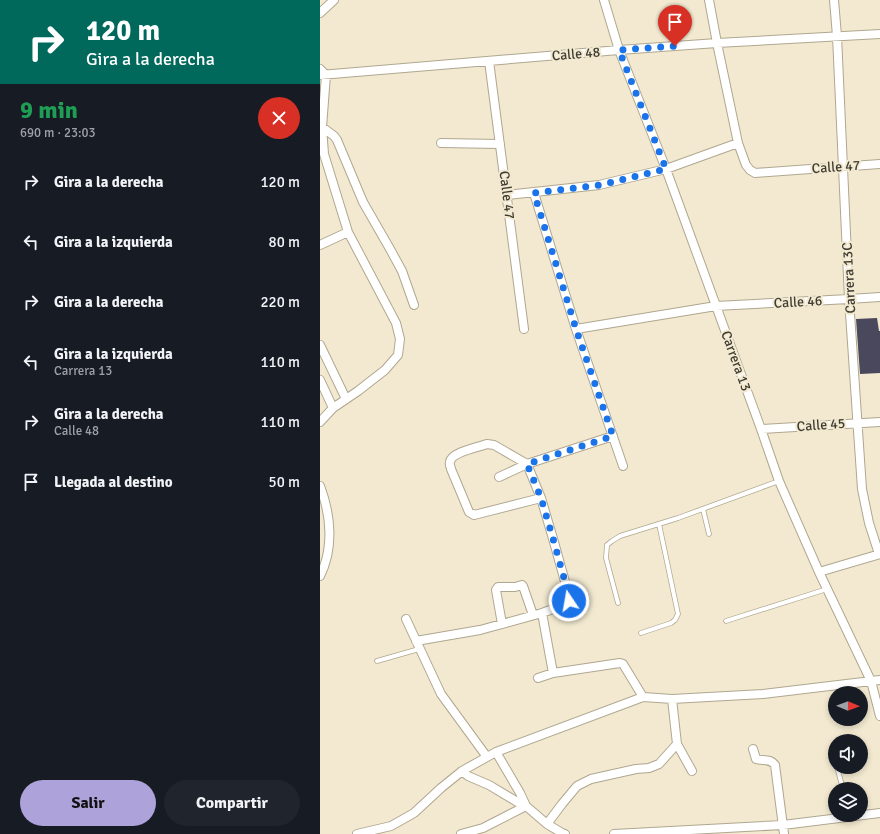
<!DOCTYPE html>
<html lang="es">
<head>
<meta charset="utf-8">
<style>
	:root { --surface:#171b24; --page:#20242c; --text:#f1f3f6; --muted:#9ea1a6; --accent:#ada2da }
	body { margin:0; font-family:Signika,sans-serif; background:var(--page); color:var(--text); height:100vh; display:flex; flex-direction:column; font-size:15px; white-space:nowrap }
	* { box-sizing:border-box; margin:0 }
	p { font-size:13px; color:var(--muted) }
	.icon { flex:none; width:22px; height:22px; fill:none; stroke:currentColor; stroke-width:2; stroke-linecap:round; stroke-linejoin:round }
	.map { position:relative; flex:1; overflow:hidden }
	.panel { display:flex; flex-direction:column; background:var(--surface); width:320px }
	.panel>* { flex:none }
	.banner { background:#00695c; color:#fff; overflow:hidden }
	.needle { width:26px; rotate:91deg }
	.controls { position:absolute; left:508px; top:686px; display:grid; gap:8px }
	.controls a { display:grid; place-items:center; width:40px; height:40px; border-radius:50%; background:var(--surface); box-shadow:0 2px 6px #0003; font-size:20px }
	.pin { position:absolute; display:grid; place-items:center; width:34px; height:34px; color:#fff; margin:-41px -17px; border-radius:50% 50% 50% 0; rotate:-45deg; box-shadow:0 0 4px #0007 }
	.pin .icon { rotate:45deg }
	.me { position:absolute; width:44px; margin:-22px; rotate:348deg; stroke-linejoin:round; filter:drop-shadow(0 0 3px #0008) }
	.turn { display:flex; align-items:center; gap:14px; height:84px; padding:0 20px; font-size:18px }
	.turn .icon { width:52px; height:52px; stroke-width:2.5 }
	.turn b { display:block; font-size:28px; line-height:34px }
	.round { display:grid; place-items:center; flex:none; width:42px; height:42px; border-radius:21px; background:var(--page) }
	.overview { display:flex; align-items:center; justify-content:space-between; height:68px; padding:0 20px }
	h1 { font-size:24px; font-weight:700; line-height:30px; color:#1e9e55 }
	.button { display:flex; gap:8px; margin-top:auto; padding:8px 20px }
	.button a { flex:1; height:46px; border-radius:24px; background:var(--accent); color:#111; font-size:16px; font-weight:700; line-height:46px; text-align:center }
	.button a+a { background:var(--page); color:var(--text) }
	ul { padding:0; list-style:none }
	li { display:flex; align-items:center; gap:12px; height:60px; padding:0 20px }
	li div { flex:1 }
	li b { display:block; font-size:15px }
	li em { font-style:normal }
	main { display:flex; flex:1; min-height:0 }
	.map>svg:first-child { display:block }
	.building { fill:#49485c }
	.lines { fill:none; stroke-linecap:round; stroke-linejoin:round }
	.service-casing { stroke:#b0a790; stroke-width:5.5 }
	.minor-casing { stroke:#b0a790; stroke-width:10 }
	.service { stroke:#fff; stroke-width:4 }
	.minor { stroke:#fff; stroke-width:8 }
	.route { stroke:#1a73e8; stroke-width:7; stroke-dasharray:0 12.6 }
	.labels { text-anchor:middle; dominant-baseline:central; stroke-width:4; stroke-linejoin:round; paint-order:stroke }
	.street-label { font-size:14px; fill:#3f3c32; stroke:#f2e9d0 }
</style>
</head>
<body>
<main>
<section class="panel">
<div class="banner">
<div class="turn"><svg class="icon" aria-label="right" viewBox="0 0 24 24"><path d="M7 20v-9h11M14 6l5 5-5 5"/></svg><div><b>120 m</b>Gira a la derecha</div></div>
</div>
<div class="overview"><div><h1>9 min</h1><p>690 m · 23:03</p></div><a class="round" style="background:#d93025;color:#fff"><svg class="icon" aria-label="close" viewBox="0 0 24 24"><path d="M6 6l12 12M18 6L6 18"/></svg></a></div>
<ul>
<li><svg class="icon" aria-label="right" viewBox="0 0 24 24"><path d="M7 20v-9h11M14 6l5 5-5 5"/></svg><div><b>Gira a la derecha</b></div><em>120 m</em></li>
<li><svg class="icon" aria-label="left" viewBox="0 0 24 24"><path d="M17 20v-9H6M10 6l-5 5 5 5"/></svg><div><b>Gira a la izquierda</b></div><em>80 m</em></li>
<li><svg class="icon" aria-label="right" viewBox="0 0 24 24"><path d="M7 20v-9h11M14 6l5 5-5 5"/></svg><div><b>Gira a la derecha</b></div><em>220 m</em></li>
<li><svg class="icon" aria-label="left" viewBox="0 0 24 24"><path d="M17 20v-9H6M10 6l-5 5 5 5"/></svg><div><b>Gira a la izquierda</b><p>Carrera 13</p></div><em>110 m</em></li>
<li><svg class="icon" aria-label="right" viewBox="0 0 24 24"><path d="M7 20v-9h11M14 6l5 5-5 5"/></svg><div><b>Gira a la derecha</b><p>Calle 48</p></div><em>110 m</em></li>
<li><svg class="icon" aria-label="arrive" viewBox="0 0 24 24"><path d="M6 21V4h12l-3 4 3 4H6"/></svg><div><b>Llegada al destino</b></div><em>50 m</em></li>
</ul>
<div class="button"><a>Salir</a><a>Compartir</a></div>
</section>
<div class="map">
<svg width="560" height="834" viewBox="0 0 560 834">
	<rect width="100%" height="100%" fill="#f2e9d0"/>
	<path class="building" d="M 557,318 L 559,331 L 560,331 L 560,373 L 540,374 L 536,319 Z"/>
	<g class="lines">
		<defs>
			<path id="service" d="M 383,509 L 389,534
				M 298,603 L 286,558 L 287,545 L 292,541 L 300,536 L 358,518 L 459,481
				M 406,621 L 507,589
				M 321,633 L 351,623 L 355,620 L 358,614 L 339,524
				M 57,661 L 99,649
				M 517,767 L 523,789"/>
			<path id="minor" d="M 284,0 L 299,50 L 346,169 L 441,429 L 459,481 L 499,572 L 551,681 L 560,716
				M 389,0 L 397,43 L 418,143 L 426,165 L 430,170 L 435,173 L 560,164
				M 514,0 L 517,36 L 529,299 L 542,489 L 549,523 L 559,554
				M 0,13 L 14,0
				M 169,61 L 204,329
				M 0,69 L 6,75 L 2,127 L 4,154 L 28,232 L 76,323 L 80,339 L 78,355 L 65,370 L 38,391 L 13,408 L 0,422
				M 0,75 L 299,50 L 397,43 L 560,34
				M 2,127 L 14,136 L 17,140 L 43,202 L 70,249 L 82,271 L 94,305
				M 121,143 L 180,144
				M 214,193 L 256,329
				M 187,195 L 279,185 L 346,169 L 418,143
				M 0,245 L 28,232
				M 0,345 L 26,399
				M 0,380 L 13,408
				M 441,429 L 560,422
				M 303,466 L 256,329 L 396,306 L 529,299 L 560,297
				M 179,477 L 207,464 L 293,436
				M 0,486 C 11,515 14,548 0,576
				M 499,572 L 560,554
				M 222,613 L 233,673
				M 86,619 L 121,694 L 167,757
				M 182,624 L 176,590 L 178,587 L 195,587 L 202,585 L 203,586 L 213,615
				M 96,641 L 160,630 L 222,613 L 246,604 L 249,601 L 249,596 L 234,542 L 221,498 L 207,464 L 174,445 L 167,444 C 159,447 131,452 130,462 C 129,465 131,467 131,469 L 149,512 L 154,515 L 221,498
				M 218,678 L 233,673 L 300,663 L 303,664 L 323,697
				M 357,744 L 372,771
				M 433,749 L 436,759 C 443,761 450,758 455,765 L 464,834
				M 176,752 L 200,793 L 206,806
				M 142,771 L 148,776 L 169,785 L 199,803 L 206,806 L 227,824 L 242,833 L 245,834
				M 227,824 L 242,804 L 257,786 L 271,779 L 316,769 L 329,768 L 339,764 L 357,744 L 352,699
				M 37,834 L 71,826 L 94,813 L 121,788 L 142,771 L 167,757 L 176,752 L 323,697 L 352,699 L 443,694 L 560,680
				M 141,834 L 163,828 L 206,806
				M 294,834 L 463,825 L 560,813"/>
		</defs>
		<use href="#service" class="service-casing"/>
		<use href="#minor" class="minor-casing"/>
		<use href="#service" class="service"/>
		<use href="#minor" class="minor"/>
	</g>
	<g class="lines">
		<path class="route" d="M 249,601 L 249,596 L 234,542 L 221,498 L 207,464 L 293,436 L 256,329 L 214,193 L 280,185 L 346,169 L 299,50 L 355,46"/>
	</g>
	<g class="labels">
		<g class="street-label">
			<text transform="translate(256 54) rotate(-5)">Calle 48</text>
			<text transform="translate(516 167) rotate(-4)">Calle 47</text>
			<text transform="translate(187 195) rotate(83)">Calle 47</text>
			<text transform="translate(529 278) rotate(-93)">Carrera 13C</text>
			<text transform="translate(478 302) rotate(-3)">Calle 46</text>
			<text transform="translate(416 361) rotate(70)">Carrera 13</text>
			<text transform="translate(501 425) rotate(-4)">Calle 45</text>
		</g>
	</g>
</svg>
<div class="controls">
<a><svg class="needle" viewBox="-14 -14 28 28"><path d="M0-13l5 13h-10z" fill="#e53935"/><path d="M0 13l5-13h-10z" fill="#9ea1a6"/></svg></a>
<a><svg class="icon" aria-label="sound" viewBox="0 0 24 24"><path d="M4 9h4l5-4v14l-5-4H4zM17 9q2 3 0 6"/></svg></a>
<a><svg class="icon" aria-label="layers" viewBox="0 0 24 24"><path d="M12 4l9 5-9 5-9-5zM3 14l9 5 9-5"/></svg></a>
</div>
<div class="pin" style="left:355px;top:46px;background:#d93025"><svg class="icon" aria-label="arrive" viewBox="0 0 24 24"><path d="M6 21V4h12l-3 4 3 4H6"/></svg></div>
<svg class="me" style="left:249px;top:601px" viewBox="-20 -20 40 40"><circle r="17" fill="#1a73e8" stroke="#fff" stroke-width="3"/><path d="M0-11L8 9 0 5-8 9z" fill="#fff"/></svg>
</div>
</main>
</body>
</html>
